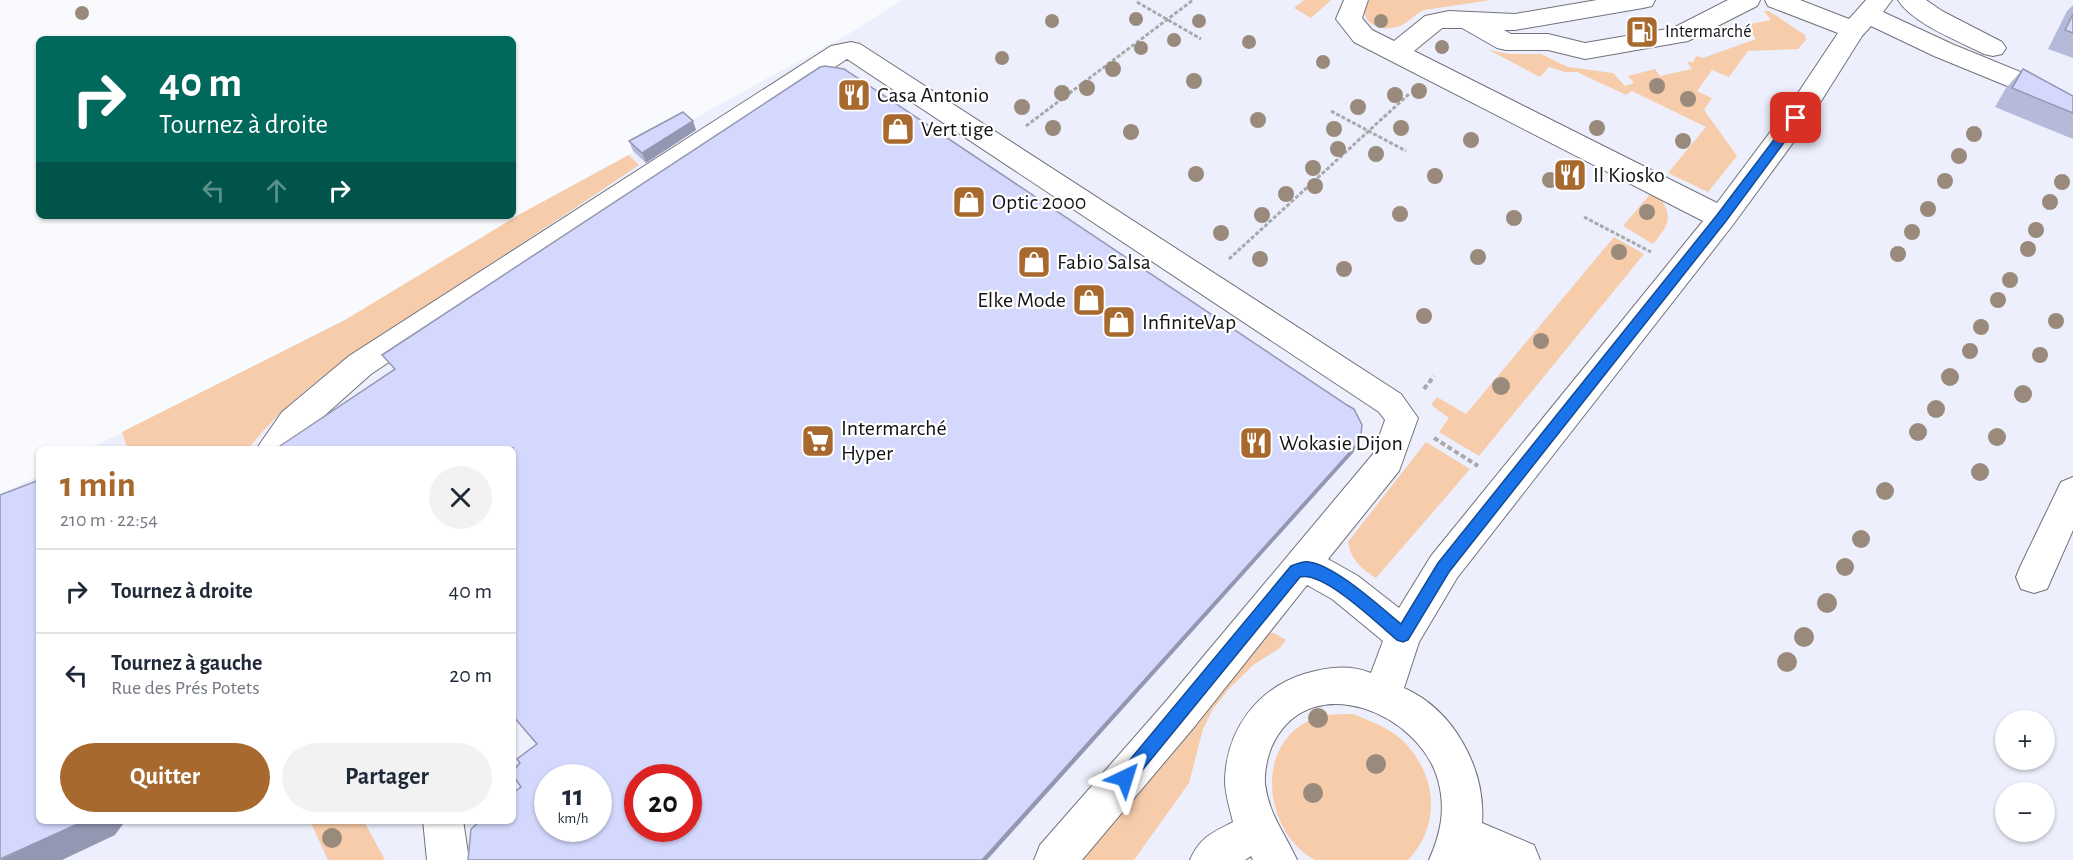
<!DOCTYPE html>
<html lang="fr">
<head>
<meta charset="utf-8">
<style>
	:root { --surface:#fff; --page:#f2f2f3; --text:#1f2937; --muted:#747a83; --line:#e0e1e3; --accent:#a7692e }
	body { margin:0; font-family:"Alegreya Sans",sans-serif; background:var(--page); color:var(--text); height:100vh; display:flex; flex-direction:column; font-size:22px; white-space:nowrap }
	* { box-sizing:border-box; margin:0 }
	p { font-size:20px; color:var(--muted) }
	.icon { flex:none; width:33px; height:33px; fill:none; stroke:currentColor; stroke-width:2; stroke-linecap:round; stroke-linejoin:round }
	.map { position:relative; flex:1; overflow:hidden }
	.sheet { position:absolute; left:36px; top:446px; width:480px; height:378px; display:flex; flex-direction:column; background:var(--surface); border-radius:9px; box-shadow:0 2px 4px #0004 }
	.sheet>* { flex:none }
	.banner { position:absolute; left:36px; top:36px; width:480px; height:183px; border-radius:9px; box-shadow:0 2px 4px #0004; background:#00695c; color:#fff; overflow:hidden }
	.controls { position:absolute; left:1995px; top:710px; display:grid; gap:12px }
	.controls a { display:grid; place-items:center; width:60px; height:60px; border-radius:50%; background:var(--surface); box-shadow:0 2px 4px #0004; font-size:30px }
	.speed { position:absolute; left:534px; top:764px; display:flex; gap:12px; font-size:30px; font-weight:700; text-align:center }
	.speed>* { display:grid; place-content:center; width:78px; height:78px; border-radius:50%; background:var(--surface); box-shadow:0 2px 4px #0004; line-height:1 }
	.speed small { font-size:15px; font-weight:400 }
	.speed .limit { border:9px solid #d22; background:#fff; color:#111 }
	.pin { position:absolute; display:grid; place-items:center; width:51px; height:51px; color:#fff; margin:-26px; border-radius:12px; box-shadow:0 3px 9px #0006 }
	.me { position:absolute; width:66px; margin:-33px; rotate:41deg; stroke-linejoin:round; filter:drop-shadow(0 0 4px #0008) }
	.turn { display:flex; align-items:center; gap:21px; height:126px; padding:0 24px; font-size:27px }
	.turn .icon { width:78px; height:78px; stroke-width:2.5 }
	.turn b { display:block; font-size:42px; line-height:51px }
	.lanes { display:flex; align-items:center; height:57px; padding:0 24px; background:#0003; justify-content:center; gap:30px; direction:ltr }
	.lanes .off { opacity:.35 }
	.round { display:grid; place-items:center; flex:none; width:63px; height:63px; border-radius:32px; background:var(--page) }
	.overview { display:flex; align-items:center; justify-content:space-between; height:102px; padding:0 24px }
	h1 { font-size:36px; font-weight:700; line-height:45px; color:var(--accent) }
	.action { display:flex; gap:12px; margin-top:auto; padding:12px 24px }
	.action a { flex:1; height:69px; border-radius:36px; background:var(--accent); color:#fff; font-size:24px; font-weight:700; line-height:69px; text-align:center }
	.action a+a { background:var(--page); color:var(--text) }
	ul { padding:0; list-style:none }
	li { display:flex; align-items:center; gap:18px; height:84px; padding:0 24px; border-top:2px solid var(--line) }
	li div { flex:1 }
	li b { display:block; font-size:22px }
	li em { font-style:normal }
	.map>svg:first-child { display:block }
	.built { fill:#edeffc; fill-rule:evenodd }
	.green { fill:#f6ccaa }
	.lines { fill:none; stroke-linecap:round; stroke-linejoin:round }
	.minor-casing { stroke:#71727b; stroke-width:2 }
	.path-far1 { stroke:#a8a9ac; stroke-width:3; stroke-dasharray:4 2; stroke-linecap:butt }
	.path { stroke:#a8a9ac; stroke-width:4; stroke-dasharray:5 3; stroke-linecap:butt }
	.minor { fill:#fff; fill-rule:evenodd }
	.tree { fill:#9a8a7b }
	.wall { fill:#b6bada }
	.shaded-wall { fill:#9497b1 }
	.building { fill:#d4d8fd; stroke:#9497b1; stroke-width:1.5; fill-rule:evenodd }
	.route { fill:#1a73e8; stroke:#114b97; stroke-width:1.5 }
	.labels { text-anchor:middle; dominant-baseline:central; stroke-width:4.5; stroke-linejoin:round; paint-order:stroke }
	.far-poi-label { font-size:18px; fill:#131316; stroke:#fff; text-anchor:start }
	.poi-label { font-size:22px; fill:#131316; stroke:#fff; text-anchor:start }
</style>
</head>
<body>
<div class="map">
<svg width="2073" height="860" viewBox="0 0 2073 860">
	<rect width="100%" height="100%" fill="#f9fafd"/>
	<path class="built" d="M 902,0 L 2073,0 L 2073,860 L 0,860 L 0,494 L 39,475 L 39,820 L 513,820 L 513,448 L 91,448 L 345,320 L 522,213 L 850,33 ZM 2006,720 L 2044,720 L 2044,759 L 2006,759 ZM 548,777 L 598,777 L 598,828 L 548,828 ZM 638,777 L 688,777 L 688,828 L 638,828 ZM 2006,792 L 2044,792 L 2044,831 L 2006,831 Z"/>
	<path class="green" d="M 1304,0 L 1331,0 L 1311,18 L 1294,8 Z
		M 1370,0 L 1491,0 L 1424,10 C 1415,14 1409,22 1400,26 C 1384,33 1361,25 1364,5 Z
		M 1764,11 L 1769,11 L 1805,35 L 1806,40 L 1798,49 L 1748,51 L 1729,77 L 1712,70 L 1697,91 L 1712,98 L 1704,110 L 1737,156 L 1708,192 L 1668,173 L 1706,127 L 1632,91 L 1626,95 L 1577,72 L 1565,72 L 1549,67 L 1540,77 L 1489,50 L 1510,54 L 1541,54 L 1568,67 L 1613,73 L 1625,86 L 1634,83 L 1628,76 L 1655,69 L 1660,76 L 1692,69 L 1687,62 L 1693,62 L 1696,56 L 1703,58 L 1756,39 L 1746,25 L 1771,20 Z
		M 629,155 L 639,165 C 574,209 507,253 441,296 C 374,340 299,384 249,448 L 127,448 L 122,432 L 345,320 L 522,213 Z
		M 1651,193 L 1657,194 C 1674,217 1670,223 1653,244 L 1623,226 Z
		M 1614,237 L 1644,254 L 1479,456 L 1439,432 L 1449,418 L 1431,405 L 1437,397 L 1466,414 Z
		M 1426,442 L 1470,469 L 1376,578 C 1361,568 1351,560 1348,542 Z
		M 1274,633 L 1286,640 L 1280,648 L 1253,665 L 1229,689 L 1213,709 L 1203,729 L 1189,783 L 1134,860 L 1074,860 L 1263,634 Z
		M 1353,714 C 1370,721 1388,727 1402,740 C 1437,774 1442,824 1408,860 L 1315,860 C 1267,834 1254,754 1303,724 C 1318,714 1335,714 1353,714 Z
		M 310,821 L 364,821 L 385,860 L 328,860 Z"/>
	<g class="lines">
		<defs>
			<path id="minor" d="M 1344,0 L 1368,0 L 1362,18 L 1372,30 L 1394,41 L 1425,16 L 1449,11 L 1515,14 L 1597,0 L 1655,0 L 1652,6 L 1643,8 L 1515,30 L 1504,30 L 1511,34 L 1548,34 L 1585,43 L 1673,28 L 1728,0 L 1760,0 L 1757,6 L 1688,41 L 1585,59 L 1548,50 L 1506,50 L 1497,48 L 1462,28 L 1442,28 L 1414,51 L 1717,203 L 1786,111 L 1838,33 L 1768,6 L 1765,0 L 1800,0 L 1849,19 L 1866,0 L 1892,0 L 1883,12 L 1952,44 L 2035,78 L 2073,98 L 2073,119 L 2063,117 L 2017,90 L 1934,56 L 1871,26 L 1862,36 L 1806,125 L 1732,226 L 1457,578 L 1419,642 L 1404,688 C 1454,710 1486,769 1482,823 L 1534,845 L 1540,860 L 1429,860 C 1441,833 1446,809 1438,780 C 1420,714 1314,669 1275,740 C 1268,752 1264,771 1265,784 C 1269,815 1285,833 1297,860 L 1253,860 L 1251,856 L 1245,860 L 1190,860 C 1200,837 1212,833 1233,822 C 1230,809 1225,794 1225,781 C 1226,730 1257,689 1304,674 C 1326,667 1350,664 1371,673 L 1383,641 L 1332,599 L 1307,585 L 1195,726 L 1082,860 L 1034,860 L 1040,845 L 1167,700 L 1373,454 L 1385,420 L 1379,412 L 847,59 L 371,374 L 306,432 L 293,448 L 257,448 L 282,412 L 349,356 L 831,46 L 851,42 L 860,44 L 1401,394 L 1418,418 L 1399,471 L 1328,559 L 1358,576 L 1399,608 L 1431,556 L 1703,221 L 1354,42 L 1336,19 Z
				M 1898,0 L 1926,0 L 1942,11 L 2002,42 L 2006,48 L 2002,54 L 1993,56 L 1984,54 C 1959,41 1913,24 1898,0 Z
				M 2073,477 L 2073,530 L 2047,589 L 2034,593 L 2021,589 L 2016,577 L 2021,565 L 2061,482 Z
				M 423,820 L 463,820 L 469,860 L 427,860 Z"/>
		</defs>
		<use href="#minor" class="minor-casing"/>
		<path class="path-far1" d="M 1137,2 L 1201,39
			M 1331,111 L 1406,151
			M 1026,126 L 1193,0
			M 1584,217 L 1651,252
			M 1229,259 L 1409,94"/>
		<path class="path" d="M 1424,389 L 1434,376
			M 1434,438 L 1478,466"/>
		<use href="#minor" class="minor"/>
	</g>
	<g class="tree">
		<circle cx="82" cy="13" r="7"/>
		<circle cx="1136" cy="19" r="7"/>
		<circle cx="1052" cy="21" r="7"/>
		<circle cx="1199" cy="21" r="7"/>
		<circle cx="1381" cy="21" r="7"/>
		<circle cx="1174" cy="40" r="7"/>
		<circle cx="1249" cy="42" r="7"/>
		<circle cx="1442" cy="47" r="7"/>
		<circle cx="1141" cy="48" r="7"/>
		<circle cx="1002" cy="58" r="7"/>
		<circle cx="1323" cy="62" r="7"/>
		<circle cx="1113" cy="69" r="8"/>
		<circle cx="1194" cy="81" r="8"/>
		<circle cx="1657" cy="86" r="8"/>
		<circle cx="1087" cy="88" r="8"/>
		<circle cx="1419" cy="91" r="8"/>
		<circle cx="1062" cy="93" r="8"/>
		<circle cx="1395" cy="95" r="8"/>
		<circle cx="1688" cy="99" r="8"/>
		<circle cx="1022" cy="107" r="8"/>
		<circle cx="1358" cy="107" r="8"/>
		<circle cx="1258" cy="120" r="8"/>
		<circle cx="1053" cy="128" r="8"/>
		<circle cx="1401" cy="128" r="8"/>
		<circle cx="1597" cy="128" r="8"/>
		<circle cx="1334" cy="129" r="8"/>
		<circle cx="1131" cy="132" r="8"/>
		<circle cx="1974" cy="134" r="8"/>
		<circle cx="1471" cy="140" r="8"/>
		<circle cx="1683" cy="141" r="8"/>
		<circle cx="1338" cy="149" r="8"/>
		<circle cx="1376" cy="154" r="8"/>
		<circle cx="1959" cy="156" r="8"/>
		<circle cx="1313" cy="168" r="8"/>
		<circle cx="1196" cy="174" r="8"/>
		<circle cx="1435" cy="176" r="8"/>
		<circle cx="1550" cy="180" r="8"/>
		<circle cx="1945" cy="181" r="8"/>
		<circle cx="2062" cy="182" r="8"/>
		<circle cx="1315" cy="186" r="8"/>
		<circle cx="1286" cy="194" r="8"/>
		<circle cx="2050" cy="202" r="8"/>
		<circle cx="1928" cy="209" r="8"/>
		<circle cx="1647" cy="212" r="8"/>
		<circle cx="1400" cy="214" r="8"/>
		<circle cx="1262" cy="215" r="8"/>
		<circle cx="1514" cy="218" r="8"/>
		<circle cx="2036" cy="230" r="8"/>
		<circle cx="1912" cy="232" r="8"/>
		<circle cx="1221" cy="233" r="8"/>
		<circle cx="2028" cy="249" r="8"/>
		<circle cx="1619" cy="252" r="8"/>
		<circle cx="1898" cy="254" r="8"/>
		<circle cx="1478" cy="257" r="8"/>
		<circle cx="1260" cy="259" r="8"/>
		<circle cx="1344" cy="269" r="8"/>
		<circle cx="2010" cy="280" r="8"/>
		<circle cx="1998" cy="300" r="8"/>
		<circle cx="1424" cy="316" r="8"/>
		<circle cx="2056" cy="321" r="8"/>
		<circle cx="1981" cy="327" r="8"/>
		<circle cx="1541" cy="341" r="8"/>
		<circle cx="1970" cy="351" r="8"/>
		<circle cx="2040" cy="355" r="8"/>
		<circle cx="1950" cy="377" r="9"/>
		<circle cx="1501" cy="386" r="9"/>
		<circle cx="2023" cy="394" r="9"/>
		<circle cx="1936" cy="409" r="9"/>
		<circle cx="1918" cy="432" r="9"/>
		<circle cx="1997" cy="437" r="9"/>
		<circle cx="1980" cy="472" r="9"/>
		<circle cx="1885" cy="491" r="9"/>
		<circle cx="1861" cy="539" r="9"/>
		<circle cx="1845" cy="567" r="9"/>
		<circle cx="1827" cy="603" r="10"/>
		<circle cx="1804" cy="637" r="10"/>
		<circle cx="1787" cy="662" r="10"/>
		<circle cx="1318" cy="718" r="10"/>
		<circle cx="1376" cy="764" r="10"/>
		<circle cx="1313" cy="793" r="10"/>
		<circle cx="332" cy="838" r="10"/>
	</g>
	<path class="wall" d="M 2073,5 L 2073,58 L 2048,49 L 2067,11 Z
		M 2023,69 L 2073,96 L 2073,139 L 1995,107 L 2006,88 Z
		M 693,121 L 696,130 L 646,163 L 633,151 L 629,141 Z"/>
	<path class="shaded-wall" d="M 693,121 L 696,130 L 646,163 L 642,153 Z
		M 1361,435 L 1353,453 L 987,860 L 982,860 Z
		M 82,820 L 126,820 L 115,835 L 62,860 L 0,860 Z"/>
	<path class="building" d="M 2073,14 L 2073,33 L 2065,30 Z
		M 825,66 L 844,69 L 1347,405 L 1354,409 L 1362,425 L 1361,435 L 1357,444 L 982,860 L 468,860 L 471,829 L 481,820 L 513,820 L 513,793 L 521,787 L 513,775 L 513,771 L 520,763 L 517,759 L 537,744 L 513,716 L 513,448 L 282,448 L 280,446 L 395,369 L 382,355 L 820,67 ZM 548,777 L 598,777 L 598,828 L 548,828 ZM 638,777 L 688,777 L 688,828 L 638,828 Z
		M 2023,69 L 2073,96 L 2073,113 L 2012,88 Z
		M 683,112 L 693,121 L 642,153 L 629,141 Z
		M 39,480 L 39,820 L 82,820 L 80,823 L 0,859 L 0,495 Z"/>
	<path class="route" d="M 1796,114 L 1800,116 L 1800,121 L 1726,221 L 1449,572 L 1408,640 L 1403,642 L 1397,640 C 1378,624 1324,571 1300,577 L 1131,784 L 1125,787 L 1119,784 L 1117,778 L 1119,773 L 1291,566 C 1296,564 1304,561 1309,562 C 1336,566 1379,606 1401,624 L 1438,563 L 1717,215 L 1792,116 Z"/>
	<defs>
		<symbol id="fuel-square" viewBox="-11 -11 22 22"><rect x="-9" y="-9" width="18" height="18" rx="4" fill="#a7692e" stroke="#fff"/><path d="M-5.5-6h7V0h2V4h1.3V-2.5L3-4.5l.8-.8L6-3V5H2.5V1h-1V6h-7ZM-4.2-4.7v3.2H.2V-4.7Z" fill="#fff"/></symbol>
		<symbol id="restaurant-square" viewBox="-11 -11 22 22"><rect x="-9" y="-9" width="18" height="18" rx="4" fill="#a7692e" stroke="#fff"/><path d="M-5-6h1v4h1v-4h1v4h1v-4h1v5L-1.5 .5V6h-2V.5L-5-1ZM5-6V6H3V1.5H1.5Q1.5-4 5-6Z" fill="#fff"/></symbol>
		<symbol id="shop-square" viewBox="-11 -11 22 22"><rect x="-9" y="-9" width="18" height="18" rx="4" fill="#a7692e" stroke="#fff"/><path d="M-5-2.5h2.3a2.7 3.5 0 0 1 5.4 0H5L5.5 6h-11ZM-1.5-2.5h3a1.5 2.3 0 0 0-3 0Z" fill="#fff"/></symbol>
		<symbol id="supermarket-square" viewBox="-11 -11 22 22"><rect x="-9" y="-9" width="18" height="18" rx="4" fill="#a7692e" stroke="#fff"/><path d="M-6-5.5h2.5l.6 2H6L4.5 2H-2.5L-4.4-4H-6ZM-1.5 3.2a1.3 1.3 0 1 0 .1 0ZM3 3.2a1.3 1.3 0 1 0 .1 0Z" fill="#fff"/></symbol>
	</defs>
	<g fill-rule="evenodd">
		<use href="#fuel-square" x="1623" y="13" width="38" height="38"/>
		<use href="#restaurant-square" x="835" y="76" width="38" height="38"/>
		<use href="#shop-square" x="879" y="110" width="38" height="38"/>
		<use href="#restaurant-square" x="1551" y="156" width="38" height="38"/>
		<use href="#shop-square" x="950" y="183" width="38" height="38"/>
		<use href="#shop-square" x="1015" y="243" width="38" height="38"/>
		<use href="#shop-square" x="1070" y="281" width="38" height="38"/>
		<use href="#shop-square" x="1100" y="303" width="38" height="38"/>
		<use href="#supermarket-square" x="799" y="422" width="38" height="38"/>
		<use href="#restaurant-square" x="1237" y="424" width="38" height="38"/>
	</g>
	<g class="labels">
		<g class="far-poi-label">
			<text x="1665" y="32">Intermarché</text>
		</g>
		<g class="poi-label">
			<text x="877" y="95">Casa Antonio</text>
			<text x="921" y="129">Vert tige</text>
			<text x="1593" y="175">Il Kiosko</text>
			<text x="992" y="202">Optic 2000</text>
			<text x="1057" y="262">Fabio Salsa</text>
			<text x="1066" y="300" text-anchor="end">Elke Mode</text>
			<text x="1142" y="322">InfiniteVap</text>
			<text x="841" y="428">Intermarché<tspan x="841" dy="25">Hyper</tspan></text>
			<text x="1279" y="443">Wokasie Dijon</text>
		</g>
	</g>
</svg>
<div class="controls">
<a>+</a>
<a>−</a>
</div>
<div class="speed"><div>11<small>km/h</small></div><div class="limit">20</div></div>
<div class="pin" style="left:1796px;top:118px;background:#d93025"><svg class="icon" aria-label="arrive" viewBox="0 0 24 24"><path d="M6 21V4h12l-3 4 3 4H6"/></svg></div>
<svg class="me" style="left:1125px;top:778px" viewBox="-20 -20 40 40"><path d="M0-17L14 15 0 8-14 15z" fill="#1a73e8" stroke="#fff" stroke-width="4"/></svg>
<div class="banner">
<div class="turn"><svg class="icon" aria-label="right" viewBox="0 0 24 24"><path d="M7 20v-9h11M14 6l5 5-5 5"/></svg><div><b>40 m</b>Tournez à droite</div></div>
<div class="lanes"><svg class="icon off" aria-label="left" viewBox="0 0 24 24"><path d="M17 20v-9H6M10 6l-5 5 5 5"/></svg><svg class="icon off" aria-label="ahead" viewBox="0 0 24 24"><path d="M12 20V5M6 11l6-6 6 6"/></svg><svg class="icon" aria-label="right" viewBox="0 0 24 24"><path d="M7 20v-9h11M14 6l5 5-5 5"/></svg></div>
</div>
<section class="sheet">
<div class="overview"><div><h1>1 min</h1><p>210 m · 22:54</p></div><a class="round"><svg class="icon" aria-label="close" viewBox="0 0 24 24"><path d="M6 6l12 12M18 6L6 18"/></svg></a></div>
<ul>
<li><svg class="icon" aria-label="right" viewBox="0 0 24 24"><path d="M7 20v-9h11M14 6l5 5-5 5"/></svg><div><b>Tournez à droite</b></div><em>40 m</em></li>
<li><svg class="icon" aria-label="left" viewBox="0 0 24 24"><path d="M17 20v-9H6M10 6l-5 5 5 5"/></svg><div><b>Tournez à gauche</b><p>Rue des Prés Potets</p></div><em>20 m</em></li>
</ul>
<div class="action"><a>Quitter</a><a>Partager</a></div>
</section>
</div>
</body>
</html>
